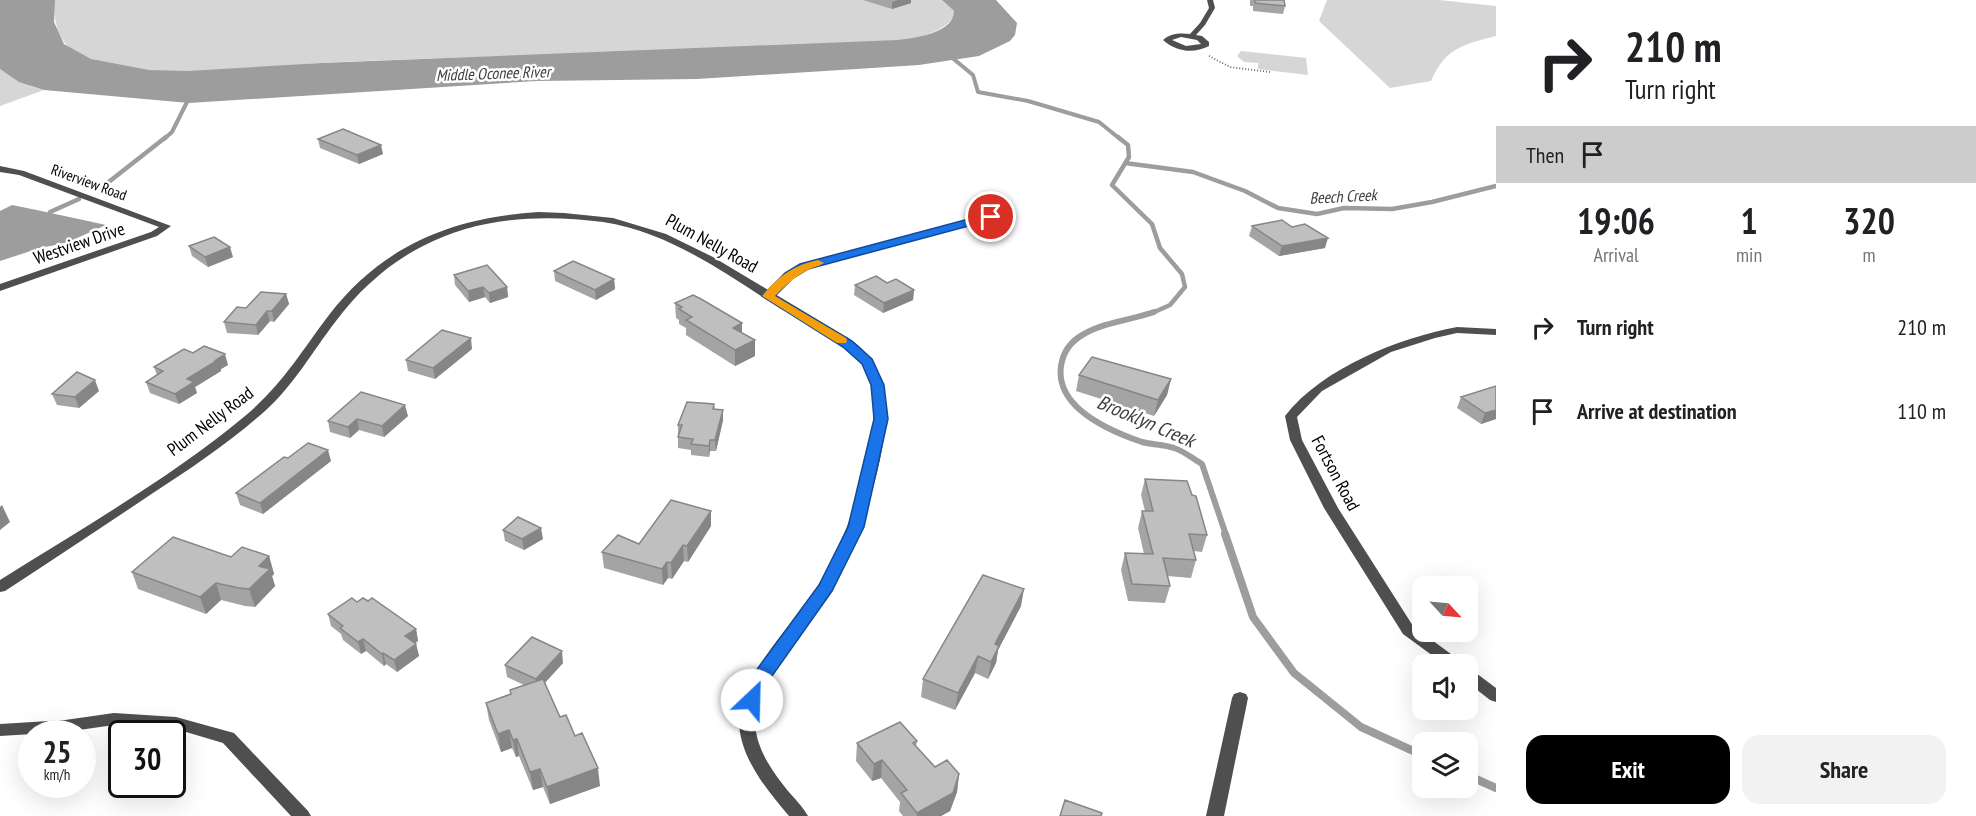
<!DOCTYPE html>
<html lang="en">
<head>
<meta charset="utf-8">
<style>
	:root { --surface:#fff; --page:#f2f2f2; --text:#202124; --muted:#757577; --accent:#000 }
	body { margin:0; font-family:"PT Sans Narrow",sans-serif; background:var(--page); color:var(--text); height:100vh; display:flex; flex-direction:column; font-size:22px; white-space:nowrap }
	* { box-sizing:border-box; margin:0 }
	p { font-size:20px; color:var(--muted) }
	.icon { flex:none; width:33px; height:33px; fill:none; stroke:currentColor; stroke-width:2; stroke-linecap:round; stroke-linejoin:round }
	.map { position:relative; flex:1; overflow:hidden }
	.details { display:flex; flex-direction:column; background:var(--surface); width:480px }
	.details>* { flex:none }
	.banner { background:#fff; color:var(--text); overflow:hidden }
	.needle { width:39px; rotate:116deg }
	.tools { position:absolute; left:1412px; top:576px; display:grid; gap:12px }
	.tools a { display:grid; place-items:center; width:66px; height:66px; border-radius:12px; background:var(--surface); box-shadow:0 6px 24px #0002; font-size:30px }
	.speed { position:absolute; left:18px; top:720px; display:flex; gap:12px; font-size:30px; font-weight:700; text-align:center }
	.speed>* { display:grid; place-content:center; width:78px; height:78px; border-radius:50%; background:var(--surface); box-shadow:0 6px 24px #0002; line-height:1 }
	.speed small { font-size:15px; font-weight:400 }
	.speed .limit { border:3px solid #111; border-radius:9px; background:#fff; color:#111 }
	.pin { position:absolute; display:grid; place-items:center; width:51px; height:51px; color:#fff; margin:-26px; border:3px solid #fff; border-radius:50%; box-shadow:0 2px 6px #0007 }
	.me { position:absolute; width:66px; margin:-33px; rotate:24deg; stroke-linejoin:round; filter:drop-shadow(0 0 4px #0008) }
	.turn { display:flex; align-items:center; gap:21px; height:126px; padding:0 30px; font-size:27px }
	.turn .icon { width:78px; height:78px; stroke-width:2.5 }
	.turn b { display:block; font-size:42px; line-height:51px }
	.then { display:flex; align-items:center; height:57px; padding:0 30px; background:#0003; gap:12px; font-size:22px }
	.eta { display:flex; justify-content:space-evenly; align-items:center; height:102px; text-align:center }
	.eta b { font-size:36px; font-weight:700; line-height:42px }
	.primary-button { display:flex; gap:12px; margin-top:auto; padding:12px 30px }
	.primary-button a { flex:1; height:69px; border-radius:18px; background:var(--accent); color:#fff; font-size:24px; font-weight:700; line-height:69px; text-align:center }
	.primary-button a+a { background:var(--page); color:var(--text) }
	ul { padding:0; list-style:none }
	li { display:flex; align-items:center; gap:18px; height:84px; padding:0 30px }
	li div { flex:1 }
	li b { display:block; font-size:22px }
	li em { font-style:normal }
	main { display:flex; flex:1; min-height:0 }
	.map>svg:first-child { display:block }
	.green { fill:#d6d6d6 }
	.water { fill:#9d9d9d }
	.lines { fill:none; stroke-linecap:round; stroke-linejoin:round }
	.stream-far3 { stroke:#9d9d9d; stroke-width:4 }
	.stream-far2 { stroke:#9d9d9d; stroke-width:4.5 }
	.stream-far1 { stroke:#9d9d9d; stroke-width:6 }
	.stream { stroke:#9d9d9d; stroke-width:8 }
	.path { stroke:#717171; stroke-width:2; stroke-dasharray:1 2; stroke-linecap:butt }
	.lane { fill:#4f4f4f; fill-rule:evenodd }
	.street { fill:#4f4f4f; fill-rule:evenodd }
	.wall { fill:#a4a4a4 }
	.shaded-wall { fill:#868686 }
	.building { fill:#bfbfbf; stroke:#868686; stroke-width:1.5 }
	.route { fill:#1a73e8; stroke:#114b97; stroke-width:1.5 }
	.slow { fill:#f59e0b }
	.labels { text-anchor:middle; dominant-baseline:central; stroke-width:5; stroke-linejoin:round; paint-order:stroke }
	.far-street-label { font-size:15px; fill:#000; stroke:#fff }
	.far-water-label { font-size:16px; font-style:italic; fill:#3e3e3e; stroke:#fff }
	.street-label { font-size:18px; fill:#000; stroke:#fff }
	.water-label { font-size:20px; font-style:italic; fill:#3e3e3e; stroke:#fff }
</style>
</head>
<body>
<main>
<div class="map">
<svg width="1496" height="816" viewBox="0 0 1496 816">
	<rect width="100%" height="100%" fill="#fff"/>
	<path class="green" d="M 54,0 L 942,0 L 954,11 L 954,17 C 936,38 906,40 881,42 C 700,51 519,55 338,62 C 268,65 145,85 82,56 C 58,44 54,25 54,0 Z
		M 1327,0 L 1439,0 L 1496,6 L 1496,36 C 1463,45 1446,47 1431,81 L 1390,88 L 1319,21 Z
		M 1241,51 L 1306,58 L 1308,75 L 1258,69 L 1258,63 L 1244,62 L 1237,56 Z
		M 0,69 L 31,86 L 44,90 L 0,106 Z"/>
	<path class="water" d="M 0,0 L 55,0 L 54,22 L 64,44 L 91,59 L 149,70 L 188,71 L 321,63 L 898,40 C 915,38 954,33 954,11 L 942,0 L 996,0 L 1017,23 L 1015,35 L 1010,41 L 979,56 L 919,65 L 697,79 L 537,81 L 189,103 L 44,90 L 19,82 L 0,69 Z
		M 12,205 C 43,211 74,218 106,225 L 66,243 L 40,248 L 0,261 L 0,211 Z"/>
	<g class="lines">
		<path class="stream-far3" d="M 950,56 L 973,75 L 978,92 L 1028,101 L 1099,122 L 1120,139
			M 164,139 L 172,132 L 190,96"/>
		<path class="stream-far2" d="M 1118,137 L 1128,145 L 1129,157 L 1112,185 L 1152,224 L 1160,248 L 1182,274 L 1185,287 L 1170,305 L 1150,314
			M 1125,163 L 1193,172 L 1245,191 L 1278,208 L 1317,214 L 1344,208 L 1392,209 L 1432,202 L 1496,186
			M 101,188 L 166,137
			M 50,212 L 79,199"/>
		<path class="stream-far1" d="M 1154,312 C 1131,320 1105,322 1084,334 C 1071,341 1063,352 1061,366 C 1055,408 1110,431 1142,442 C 1153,445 1164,444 1174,448 C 1184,451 1193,459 1202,464 L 1226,535"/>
		<path class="stream" d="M 1225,534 L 1253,617 L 1294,673 L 1361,727 L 1422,755
			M 1467,775 L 1496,788"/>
		<path class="path" d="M 1209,56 L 1230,67 L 1270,72"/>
		<path class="lane" d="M 991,214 L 996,217 L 994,219 L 808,269 L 793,278 L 772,298 L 764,298 L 763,296 L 785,274 L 800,265 Z"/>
		<path class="street" d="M 1207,0 L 1213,0 L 1215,8 L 1205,25 L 1196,35 L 1202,36 L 1209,42 L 1209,46 C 1194,54 1176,52 1163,40 C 1171,33 1180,33 1190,34 L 1200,23 L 1209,8 ZM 1181,37 L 1197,40 L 1201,44 L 1186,46 L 1172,40 Z
			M 0,166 L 24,171 L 171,226 L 157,236 L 0,291 L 0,284 L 151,232 L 159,227 L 19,175 L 0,172 Z
			M 538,212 L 564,213 L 613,218 L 666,234 L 713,257 L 850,339 C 865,350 877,363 882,382 C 898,434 859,544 831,590 C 807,627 754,677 755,722 C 756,749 772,771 788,791 C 795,799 803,807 808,816 L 789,816 C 767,790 740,758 739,722 C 738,676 796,623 819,584 C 848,538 899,406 859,359 C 838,334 802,322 775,305 C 722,271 668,232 603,222 C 542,214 478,217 423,246 C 389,263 359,290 336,321 C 312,352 294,385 265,411 C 230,442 192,468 153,493 C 104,526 55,558 5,591 L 0,592 L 0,580 C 81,529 172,477 245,416 C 283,384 300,353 329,315 C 383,245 452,218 538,212 Z
			M 1457,327 L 1496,329 L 1496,335 L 1457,333 L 1435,338 L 1391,352 L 1322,391 L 1297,417 L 1302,440 L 1338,508 L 1413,626 L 1459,660 L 1462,664 L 1444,664 L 1403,634 L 1324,508 L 1290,440 L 1285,416 C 1322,368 1399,338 1457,327 Z
			M 1467,668 L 1472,670 L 1496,688 L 1496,702 L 1490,700 L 1467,682 Z
			M 1240,692 L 1246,694 L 1248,698 L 1224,816 L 1206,816 L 1232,698 L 1234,694 Z
			M 114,713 L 176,717 L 234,733 L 308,811 L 311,816 L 291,816 L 223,743 L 176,729 L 114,725 L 65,732 L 0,736 L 0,724 L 65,720 Z"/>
	</g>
	<path class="wall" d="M 863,0 L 911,0 L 911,3 L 892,9 Z
		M 1250,0 L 1284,0 L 1285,6 L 1283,14 L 1253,11 L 1253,6 L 1250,6 Z
		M 318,139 L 383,154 L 359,164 L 320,148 Z
		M 1252,226 L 1325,248 L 1279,256 L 1249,236 Z
		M 189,246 L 233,257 L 208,267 L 192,256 Z
		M 554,271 L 614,279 L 615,289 L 596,300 L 555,281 Z
		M 454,275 L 507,287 L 508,297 L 490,303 L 485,297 L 469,302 L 455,285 Z
		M 887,283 L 914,290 L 913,300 L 883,313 L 854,295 L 855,285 Z
		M 286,294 L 289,304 L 274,322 L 270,321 L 258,335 L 227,333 L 224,322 L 246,308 Z
		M 675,303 L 742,323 L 742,333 L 755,356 L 735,366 L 686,335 L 686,328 L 679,324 L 679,320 L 676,318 Z
		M 472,349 L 435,379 L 408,371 L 406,360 Z
		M 193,353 L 228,365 L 221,369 L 221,371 L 195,387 L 197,393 L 179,404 L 150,393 L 146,382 L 157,375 L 154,367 Z
		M 1079,375 L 1171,379 L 1167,395 L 1154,416 L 1076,391 Z
		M 1496,386 L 1496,419 L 1481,424 L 1457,408 L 1461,397 Z
		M 99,391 L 79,408 L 57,405 L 52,394 Z
		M 714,404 L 715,409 L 723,410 L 723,420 L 716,451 L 710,451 L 709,457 L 691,455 L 691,450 L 678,448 L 678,425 Z
		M 408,416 L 384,437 L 359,430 L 350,438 L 330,432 L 328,421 Z
		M 288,458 L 331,461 L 263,514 L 240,505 L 236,493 Z
		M 1145,479 L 1192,495 L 1207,535 L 1202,552 L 1194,551 L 1196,560 L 1191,578 L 1167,576 L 1170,586 L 1165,603 L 1128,601 L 1121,570 L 1125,553 L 1144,554 L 1138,528 L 1142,511 L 1145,511 L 1141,495 Z
		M 711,511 L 711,526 L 688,562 L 684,561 L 672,579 L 668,578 L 663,585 L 604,568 L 602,552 L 639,544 Z
		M 503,530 L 543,539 L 524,550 L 505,541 Z
		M 269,556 L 274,574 L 272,576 L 275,586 L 255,607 L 245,606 L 221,600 L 206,614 L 138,589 L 132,572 L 231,557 Z
		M 368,601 L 416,629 L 418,641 L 415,643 L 416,644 L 419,656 L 397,672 L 386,664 L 384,666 L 366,651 L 361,654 L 343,640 L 341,634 L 331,626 L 328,614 L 357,602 Z
		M 1021,606 L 998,650 L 996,663 L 988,679 L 975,673 L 955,710 L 921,697 L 923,679 Z
		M 563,663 L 545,683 L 560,717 L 600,786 L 550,804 L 543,787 L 533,790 L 519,756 L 516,757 L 512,748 L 501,752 L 489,720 L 486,703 L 511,694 L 510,690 L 524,685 L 507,677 L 505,665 Z
		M 917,741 L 916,747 L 935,767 L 959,774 L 957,792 L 950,811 L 941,816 L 903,816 L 899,811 L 900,802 L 881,778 L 872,781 L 856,761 L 857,743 Z"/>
	<path class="shaded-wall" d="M 898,0 L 911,0 L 911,3 L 892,9 L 892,2 Z
		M 381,145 L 383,154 L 359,164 L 357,155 Z
		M 1328,238 L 1325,248 L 1279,256 L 1282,246 Z
		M 230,247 L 233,257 L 208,267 L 205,257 Z
		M 614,279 L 615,289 L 596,300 L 595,290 Z
		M 483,287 L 485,297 L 469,302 L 468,291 Z
		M 507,287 L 508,297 L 490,303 L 489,293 Z
		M 914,290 L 913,300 L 883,313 L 884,303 Z
		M 286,294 L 289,304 L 274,322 L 272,311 Z
		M 267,311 L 270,321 L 258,335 L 256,325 Z
		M 742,323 L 742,338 L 733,328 Z
		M 471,338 L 472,349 L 435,379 L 433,368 Z
		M 755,340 L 755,356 L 735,366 L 735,350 Z
		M 225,354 L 228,365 L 221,369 L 221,371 L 195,387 L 197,393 L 179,404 L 175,394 L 187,379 Z
		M 1171,379 L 1167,395 L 1154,416 L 1158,400 Z
		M 95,380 L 99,391 L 79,408 L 75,397 Z
		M 405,405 L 408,416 L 384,437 L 382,426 Z
		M 723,410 L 723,420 L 716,451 L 715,440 Z
		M 1496,410 L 1496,419 L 1481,424 L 1485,413 Z
		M 357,419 L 359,430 L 350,438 L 348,427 Z
		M 710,440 L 710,451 L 709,457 L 709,446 Z
		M 328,450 L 331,461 L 263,514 L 260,503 Z
		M 2,505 L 10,522 L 0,530 L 0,507 Z
		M 711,511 L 711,526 L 688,562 L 687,546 Z
		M 541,528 L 543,539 L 524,550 L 522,539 Z
		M 683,545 L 684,561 L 672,579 L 671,563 Z
		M 269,556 L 274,574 L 272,576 L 275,586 L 255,607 L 249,589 L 259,566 Z
		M 667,562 L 668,578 L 663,585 L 662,569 Z
		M 216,583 L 221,600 L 206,614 L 200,597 Z
		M 1024,589 L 1021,606 L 998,650 L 996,663 L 988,679 L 991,662 L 995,644 Z
		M 416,629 L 418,641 L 408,648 L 405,636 Z
		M 363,639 L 366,651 L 361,654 L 358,642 Z
		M 416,644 L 419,656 L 397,672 L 394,660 Z
		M 562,651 L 563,663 L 537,691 L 536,679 Z
		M 383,653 L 386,664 L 384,666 L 382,654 Z
		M 978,656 L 975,673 L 955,710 L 958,693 Z
		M 509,730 L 512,748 L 501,752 L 498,734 Z
		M 517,739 L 519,756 L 516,757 L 513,740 Z
		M 882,760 L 881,778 L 872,781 L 874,764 Z
		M 598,768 L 600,786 L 550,804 L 547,787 Z
		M 540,769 L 543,787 L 533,790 L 530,772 Z
		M 959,774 L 957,792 L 950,811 L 941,816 L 917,816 L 917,813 Z"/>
	<path class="building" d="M 1255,0 L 1284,0 L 1285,6 L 1255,3 Z
		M 343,129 L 381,145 L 357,155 L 318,139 Z
		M 1282,220 L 1292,227 L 1305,224 L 1328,238 L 1282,246 L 1252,226 Z
		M 214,237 L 230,247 L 205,257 L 189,246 Z
		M 573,261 L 614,279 L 595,290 L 554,271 Z
		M 487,265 L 507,287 L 489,293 L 483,287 L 468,291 L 454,275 Z
		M 876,276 L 887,283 L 896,279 L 914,290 L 884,303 L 855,285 Z
		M 261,292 L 286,294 L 272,311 L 267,311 L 256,325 L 224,322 L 237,307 L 246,308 Z
		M 693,295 L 701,299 L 742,323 L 733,328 L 755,340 L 735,350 L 686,320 L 692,317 L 679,309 L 682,307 L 675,303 Z
		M 442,330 L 471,338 L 433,368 L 406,360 Z
		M 204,346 L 225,354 L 216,360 L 218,360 L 187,379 L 194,382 L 175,394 L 146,382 L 163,371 L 154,367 L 184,349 L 193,353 Z
		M 1092,357 L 1171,379 L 1158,400 L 1079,375 Z
		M 77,372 L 95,380 L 75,397 L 52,394 Z
		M 1496,386 L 1496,410 L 1485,413 L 1461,397 Z
		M 361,392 L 405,405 L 382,426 L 357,419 L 348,427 L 328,421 Z
		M 687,402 L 714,404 L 713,409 L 723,410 L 715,440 L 710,440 L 709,446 L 691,444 L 693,439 L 678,437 L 682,425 L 678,425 Z
		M 308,443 L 328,450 L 260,503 L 236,493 L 284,457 L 288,458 Z
		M 1145,479 L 1187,481 L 1192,495 L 1196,496 L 1207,535 L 1189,534 L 1196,560 L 1163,558 L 1170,586 L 1132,584 L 1125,553 L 1153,554 L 1142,511 L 1153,511 Z
		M 671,500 L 711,511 L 687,546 L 683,545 L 671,563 L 667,562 L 662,569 L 602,552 L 618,535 L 639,544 Z
		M 518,517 L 541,528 L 522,539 L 503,530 Z
		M 173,537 L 231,557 L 242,547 L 269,556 L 259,566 L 270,569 L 249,589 L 239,588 L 216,583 L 200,597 L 132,572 Z
		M 983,575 L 1024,589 L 995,644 L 999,646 L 991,662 L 978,656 L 958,693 L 923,679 Z
		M 352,598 L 357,602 L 363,598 L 368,601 L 372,598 L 416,629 L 405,636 L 416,644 L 394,660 L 383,653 L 382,654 L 363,639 L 358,642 L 340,628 L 343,626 L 328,614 Z
		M 532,637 L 562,651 L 536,679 L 505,665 Z
		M 543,679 L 560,717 L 566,715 L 575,736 L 582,733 L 598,768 L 547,787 L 540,769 L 530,772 L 517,739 L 513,740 L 509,730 L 498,734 L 486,703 L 511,694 L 510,690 Z
		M 900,722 L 917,741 L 913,743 L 935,767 L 947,760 L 959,774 L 953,793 L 917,813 L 901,793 L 907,790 L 882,760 L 874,764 L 857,743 Z
		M 1065,800 L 1102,813 L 1101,816 L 1060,816 Z"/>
	<path class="route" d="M 991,213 L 995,214 L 995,219 L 808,269 L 793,278 L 775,296 L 852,341 L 872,359 L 884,385 L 888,419 L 864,527 L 832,591 L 767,683 L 758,705 L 752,707 L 746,705 L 743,700 L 752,676 L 819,585 L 848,527 L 874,419 L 871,385 L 862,364 L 843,347 L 762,296 L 785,273 L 800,264 Z"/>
	<path class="slow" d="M 818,260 L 824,263 C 818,267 812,267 806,271 C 794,277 785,286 775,296 L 846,338 L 847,340 L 846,343 L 837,343 L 762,296 C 777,277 794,265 818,260 Z"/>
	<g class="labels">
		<g class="far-street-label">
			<text transform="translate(89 182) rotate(20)">Riverview Road</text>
		</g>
		<g class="far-water-label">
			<text transform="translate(493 73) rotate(-2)">Middle Oconee River</text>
			<text transform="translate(1343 196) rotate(-3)">Beech Creek</text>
		</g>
		<g class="street-label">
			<text transform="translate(79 243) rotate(-19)">Westview Drive</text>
			<text transform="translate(712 243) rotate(29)">Plum Nelly Road</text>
			<text transform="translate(210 421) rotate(-37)">Plum Nelly Road</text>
			<text transform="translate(1336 473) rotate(62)">Fortson Road</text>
		</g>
		<g class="water-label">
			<text transform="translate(1146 421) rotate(23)">Brooklyn Creek</text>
		</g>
	</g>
</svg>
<div class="tools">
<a><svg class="needle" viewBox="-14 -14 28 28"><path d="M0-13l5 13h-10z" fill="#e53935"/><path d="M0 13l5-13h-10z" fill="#757577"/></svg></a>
<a><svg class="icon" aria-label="sound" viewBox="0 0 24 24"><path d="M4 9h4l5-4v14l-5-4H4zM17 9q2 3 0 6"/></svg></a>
<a><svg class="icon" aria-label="layers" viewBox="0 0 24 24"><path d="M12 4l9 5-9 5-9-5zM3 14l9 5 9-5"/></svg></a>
</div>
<div class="speed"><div>25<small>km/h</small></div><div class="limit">30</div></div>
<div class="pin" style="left:991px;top:217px;background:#d93025"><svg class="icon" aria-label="arrive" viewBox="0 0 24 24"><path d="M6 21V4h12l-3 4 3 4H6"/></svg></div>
<svg class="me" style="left:752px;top:700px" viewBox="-20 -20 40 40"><circle r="19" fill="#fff"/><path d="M0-13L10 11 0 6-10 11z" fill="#1a73e8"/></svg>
</div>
<section class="details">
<div class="banner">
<div class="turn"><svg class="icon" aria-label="right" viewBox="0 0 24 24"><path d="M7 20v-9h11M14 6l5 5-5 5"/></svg><div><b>210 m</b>Turn right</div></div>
<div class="then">Then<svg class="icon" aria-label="arrive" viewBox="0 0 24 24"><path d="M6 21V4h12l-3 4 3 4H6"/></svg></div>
</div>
<div class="eta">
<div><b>19:06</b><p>Arrival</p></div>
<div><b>1</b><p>min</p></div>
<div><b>320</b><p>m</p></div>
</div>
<ul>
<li><svg class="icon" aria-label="right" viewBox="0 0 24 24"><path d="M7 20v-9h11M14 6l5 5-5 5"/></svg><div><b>Turn right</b></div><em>210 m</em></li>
<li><svg class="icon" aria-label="arrive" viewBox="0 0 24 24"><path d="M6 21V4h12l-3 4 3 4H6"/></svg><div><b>Arrive at destination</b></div><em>110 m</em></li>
</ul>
<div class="primary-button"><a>Exit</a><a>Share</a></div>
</section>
</main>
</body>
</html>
